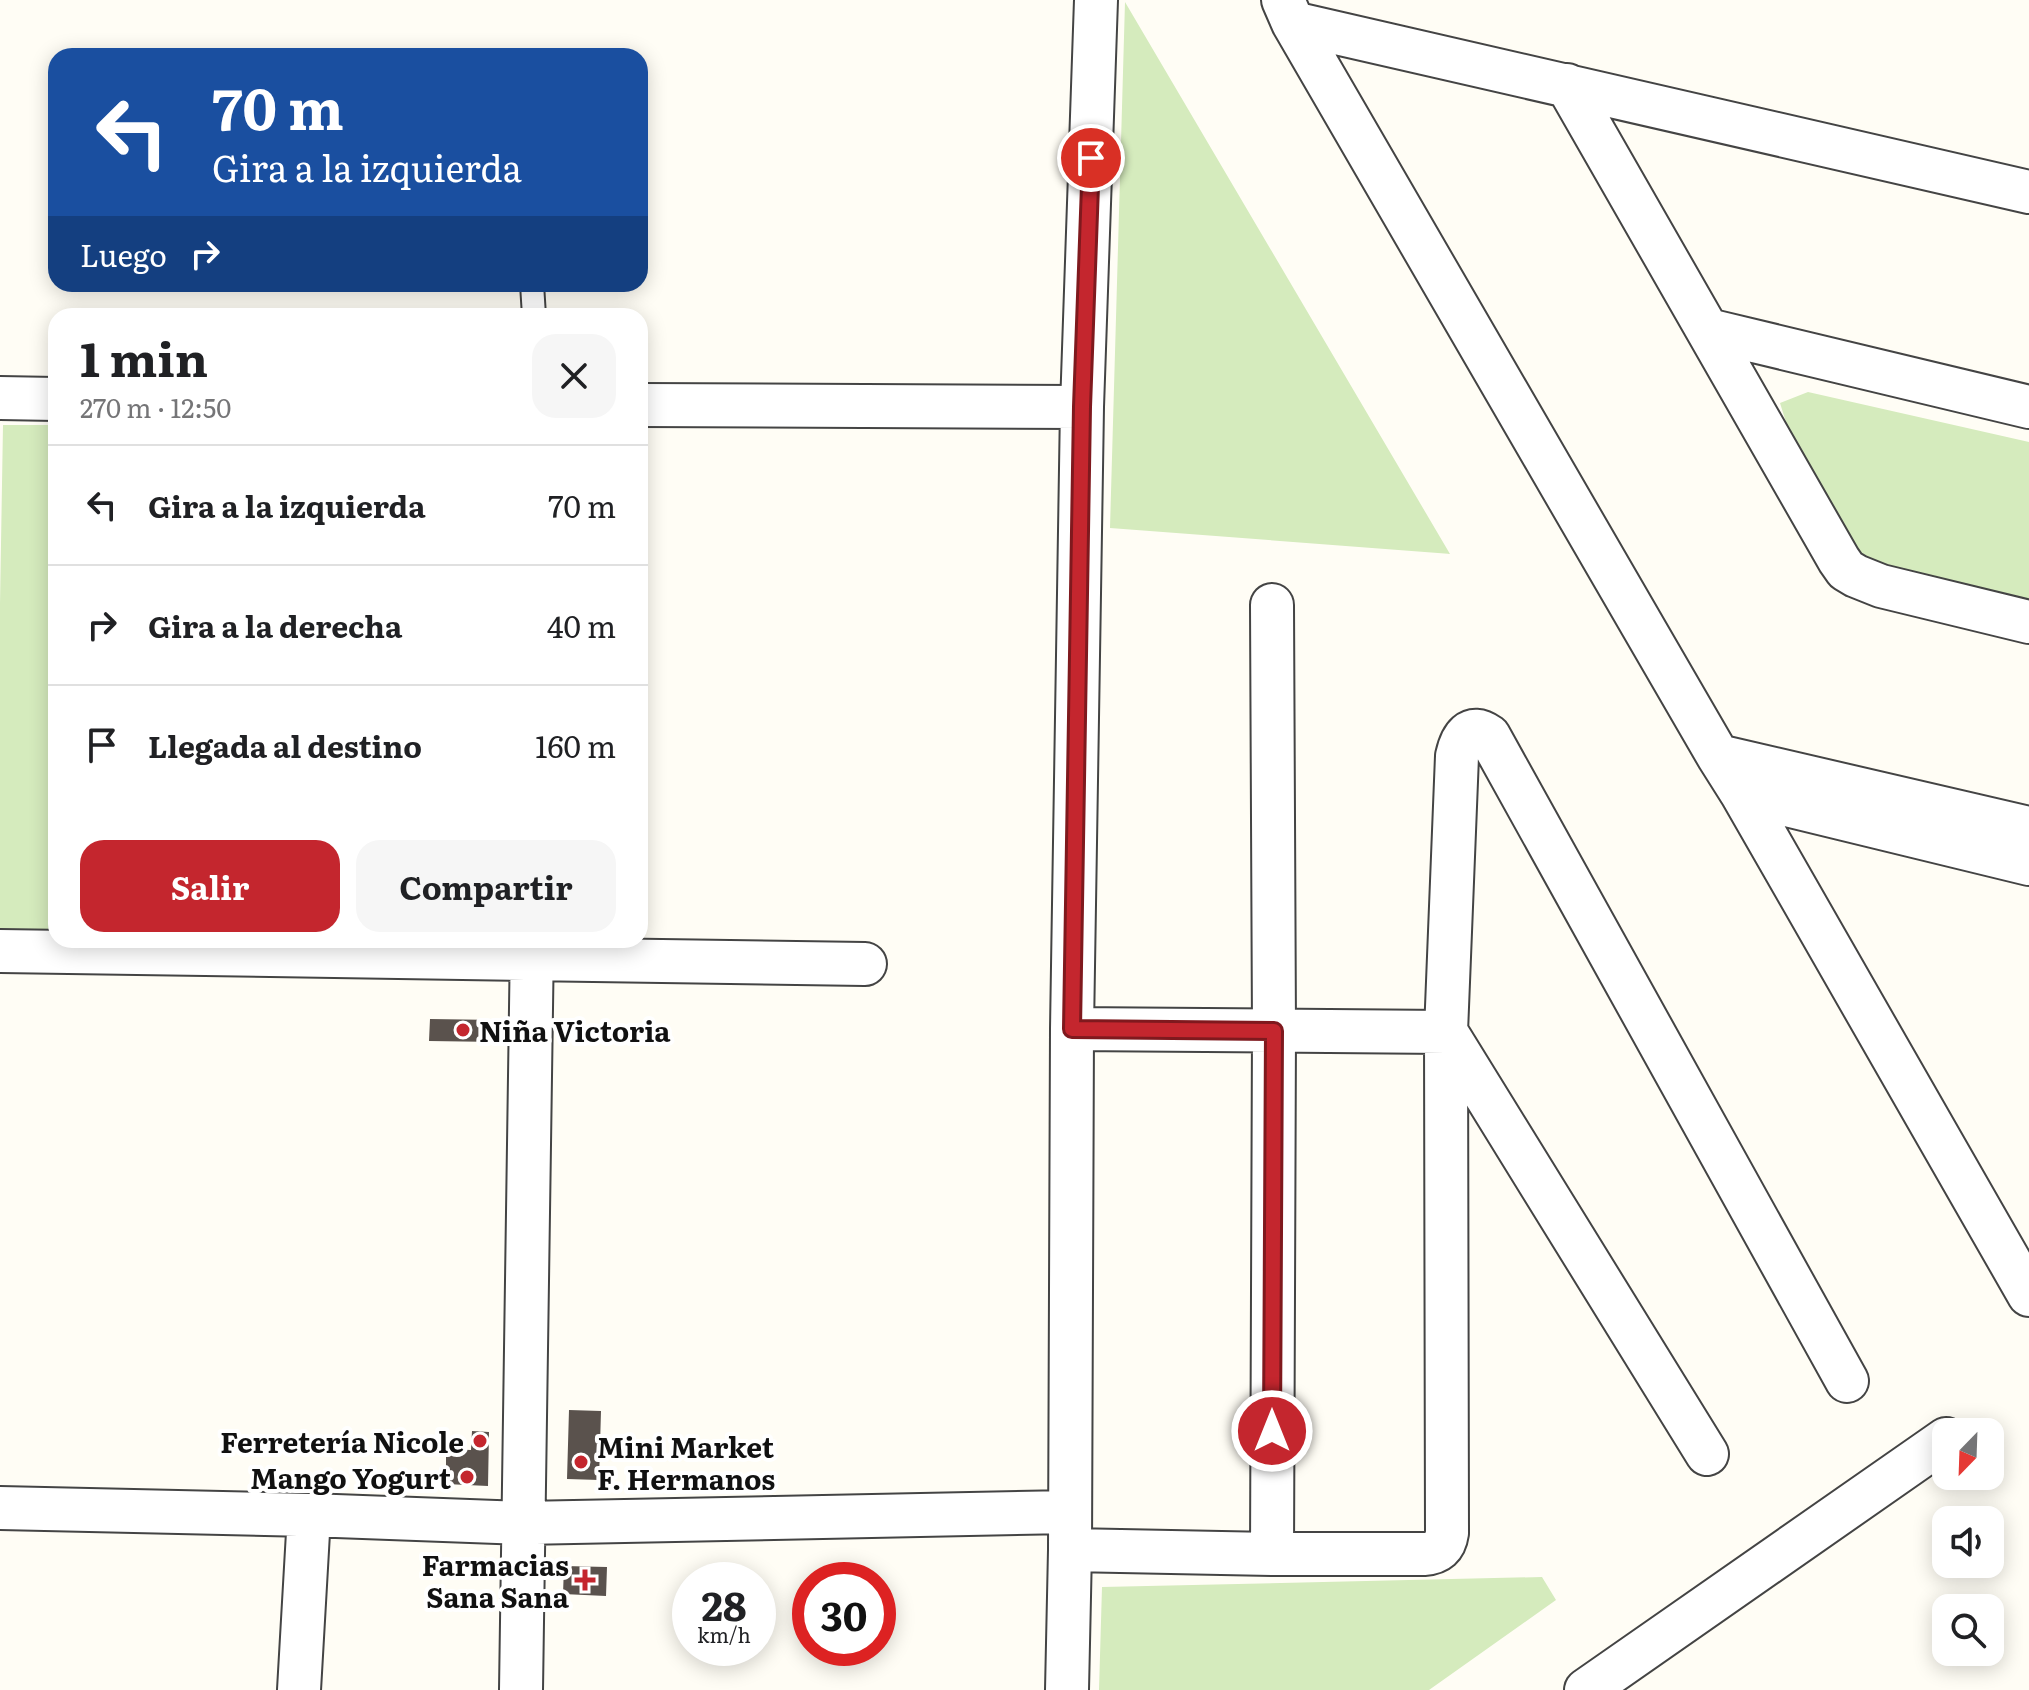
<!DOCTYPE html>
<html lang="es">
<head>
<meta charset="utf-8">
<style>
	:root { --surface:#fff; --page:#f6f6f6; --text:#202124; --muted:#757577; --line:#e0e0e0; --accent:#c4262e }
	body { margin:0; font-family:Literata,serif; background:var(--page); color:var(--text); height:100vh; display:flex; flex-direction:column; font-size:30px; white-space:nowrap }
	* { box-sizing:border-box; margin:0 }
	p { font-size:26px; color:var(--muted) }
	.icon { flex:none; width:44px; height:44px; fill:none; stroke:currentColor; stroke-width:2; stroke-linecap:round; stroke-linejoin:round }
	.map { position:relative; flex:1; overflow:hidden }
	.sheet { position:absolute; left:48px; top:308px; width:600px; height:640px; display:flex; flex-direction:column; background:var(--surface); border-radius:24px; box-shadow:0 4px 20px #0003 }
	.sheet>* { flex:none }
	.banner { position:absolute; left:48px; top:48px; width:600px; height:244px; border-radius:24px; box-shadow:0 4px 20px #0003; background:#1a4fa0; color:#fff; overflow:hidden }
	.needle { width:52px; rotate:203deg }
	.buttons { position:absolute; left:1932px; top:1418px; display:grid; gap:16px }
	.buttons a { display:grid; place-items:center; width:72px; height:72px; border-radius:16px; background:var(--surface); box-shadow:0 4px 20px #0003; font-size:40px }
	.speed { position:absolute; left:672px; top:1562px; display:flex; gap:16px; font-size:40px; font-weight:700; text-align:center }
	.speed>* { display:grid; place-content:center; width:104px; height:104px; border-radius:50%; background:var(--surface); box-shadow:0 4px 20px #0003; line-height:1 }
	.speed small { font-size:20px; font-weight:400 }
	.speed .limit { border:12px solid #d22; background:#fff; color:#111 }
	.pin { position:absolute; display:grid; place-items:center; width:68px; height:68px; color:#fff; margin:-34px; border:4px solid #fff; border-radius:50%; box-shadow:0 2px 8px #0007 }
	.me { position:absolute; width:88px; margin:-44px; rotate:0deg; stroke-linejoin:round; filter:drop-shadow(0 0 6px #0008) }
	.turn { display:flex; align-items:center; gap:28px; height:168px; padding:0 32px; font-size:36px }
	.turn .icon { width:104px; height:104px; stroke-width:2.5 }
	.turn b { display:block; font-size:56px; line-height:68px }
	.then { display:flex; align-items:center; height:76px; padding:0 32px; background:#0003; gap:16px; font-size:30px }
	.round { display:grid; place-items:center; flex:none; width:84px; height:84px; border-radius:24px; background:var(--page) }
	.overview { display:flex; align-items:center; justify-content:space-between; height:136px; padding:0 32px }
	h1 { font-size:48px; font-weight:700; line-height:60px }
	.primary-button { display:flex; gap:16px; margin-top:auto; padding:16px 32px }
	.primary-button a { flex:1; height:92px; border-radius:24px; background:var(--accent); color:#fff; font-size:32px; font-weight:700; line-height:92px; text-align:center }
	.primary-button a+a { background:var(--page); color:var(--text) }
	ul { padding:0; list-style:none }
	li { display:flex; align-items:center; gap:24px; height:120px; padding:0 32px; border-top:2px solid var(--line) }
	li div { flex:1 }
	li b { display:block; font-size:30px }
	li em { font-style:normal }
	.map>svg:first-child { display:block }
	.green { fill:#d5ebbd }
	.building { fill:#5a524d }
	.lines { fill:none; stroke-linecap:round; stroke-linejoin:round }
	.lane-casing { stroke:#444; stroke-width:26 }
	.street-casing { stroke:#444; stroke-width:46 }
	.lane { stroke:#fff; stroke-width:22 }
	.street { stroke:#fff; stroke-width:42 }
	.route-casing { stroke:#7f191e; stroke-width:20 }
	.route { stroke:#c4262e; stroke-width:14 }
	.poi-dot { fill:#c4262e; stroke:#fff; stroke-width:3 }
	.labels { text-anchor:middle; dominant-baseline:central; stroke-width:8; stroke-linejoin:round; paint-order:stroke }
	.poi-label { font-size:28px; font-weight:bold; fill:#111; stroke:#fff; text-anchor:end }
</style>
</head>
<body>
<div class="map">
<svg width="2029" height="1690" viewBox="0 0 2029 1690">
	<rect width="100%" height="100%" fill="#fffdf5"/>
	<path class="green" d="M 1125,2 L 1450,554 L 1451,554 L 1110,528 Z
		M 1808,392 L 2029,442 L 2029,610 L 1871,580 L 1795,451 L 1780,403 Z
		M 3,425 L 56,425 L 56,940 L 0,944 L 0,604 Z
		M 1542,1577 L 1556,1600 L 1429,1690 L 1099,1690 L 1102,1587 Z"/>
	<path class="building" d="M 430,1019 L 497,1020 L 497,1042 L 429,1041 Z
		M 569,1410 L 601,1411 L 599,1480 L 567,1479 Z
		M 472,1431 L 489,1432 L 488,1486 L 446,1484 L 446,1449 L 471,1450 Z
		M 564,1566 L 607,1567 L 606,1596 L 563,1594 Z"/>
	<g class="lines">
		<defs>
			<path id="lane" d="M 532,284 L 534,316"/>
			<path id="street" d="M 1283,0 L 1293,23 L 1718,756 L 1742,794 L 2029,1295
				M 1293,23 L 2029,192
				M 1567,85 L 1839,560 L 1846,570 L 1856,576 L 1881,586 L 2029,622
				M 1708,330 L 2029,407
				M 0,398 L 56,399
				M 640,405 L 1082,407
				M 1718,756 L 2029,828
				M 1742,794 L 2029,864
				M 0,951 L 865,964
				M 1072,1029 L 1446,1032
				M 1447,1033 L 1707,1454
				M 0,1508 L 309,1515 L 523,1523 L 1070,1512
				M 1070,1550 L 1272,1554 L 1424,1554 C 1438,1553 1445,1547 1447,1533 L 1446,1032 L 1457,756 C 1461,738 1470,722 1489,736 L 1847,1381
				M 1272,1554 L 1274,1031 L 1272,605
				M 299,1690 L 309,1515
				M 521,1690 L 532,940
				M 1067,1690 L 1070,1550 L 1072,1029 L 1082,407 L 1096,0
				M 1586,1690 L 1946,1439"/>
		</defs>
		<use href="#lane" class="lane-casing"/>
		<use href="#street" class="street-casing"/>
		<use href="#lane" class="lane"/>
		<use href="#street" class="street"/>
	</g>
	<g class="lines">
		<defs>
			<path id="route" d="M 1091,158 L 1082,407 L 1072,1029 L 1274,1031 L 1272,1431"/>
		</defs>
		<use href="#route" class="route-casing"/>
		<use href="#route" class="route"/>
	</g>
	<g class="poi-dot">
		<circle cx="463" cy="1030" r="8"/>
		<circle cx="480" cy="1441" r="8"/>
		<circle cx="581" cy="1462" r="8"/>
		<circle cx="467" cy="1477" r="8"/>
		<path d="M581 1568h8v8h8v8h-8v8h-8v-8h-8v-8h8z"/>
	</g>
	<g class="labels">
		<g class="poi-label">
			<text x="479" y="1030" text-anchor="start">Niña Victoria</text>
			<text x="464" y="1441">Ferretería Nicole</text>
			<text x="597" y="1446" text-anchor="start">Mini Market<tspan x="597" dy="32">F. Hermanos</tspan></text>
			<text x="451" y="1477">Mango Yogurt</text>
			<text x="569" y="1564">Farmacias<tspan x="569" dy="32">Sana Sana</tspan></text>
		</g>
	</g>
</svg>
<div class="buttons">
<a><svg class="needle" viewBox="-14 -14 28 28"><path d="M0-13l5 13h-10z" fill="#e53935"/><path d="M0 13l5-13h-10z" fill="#757577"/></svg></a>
<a><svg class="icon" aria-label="sound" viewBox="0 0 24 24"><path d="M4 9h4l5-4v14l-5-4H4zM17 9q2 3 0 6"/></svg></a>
<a><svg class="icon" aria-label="search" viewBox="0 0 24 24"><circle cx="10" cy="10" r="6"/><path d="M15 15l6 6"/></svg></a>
</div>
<div class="speed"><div>28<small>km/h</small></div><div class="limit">30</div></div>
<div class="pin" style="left:1091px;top:158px;background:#d93025"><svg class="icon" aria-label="arrive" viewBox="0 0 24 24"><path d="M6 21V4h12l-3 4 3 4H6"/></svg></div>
<svg class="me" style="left:1272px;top:1431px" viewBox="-20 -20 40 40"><circle r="17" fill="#c4262e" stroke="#fff" stroke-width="3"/><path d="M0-11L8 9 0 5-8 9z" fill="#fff"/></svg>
<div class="banner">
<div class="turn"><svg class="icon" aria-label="left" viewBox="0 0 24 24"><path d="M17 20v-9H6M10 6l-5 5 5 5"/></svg><div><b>70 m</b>Gira a la izquierda</div></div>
<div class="then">Luego<svg class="icon" aria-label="right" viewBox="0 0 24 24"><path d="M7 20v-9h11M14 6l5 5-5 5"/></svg></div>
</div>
<section class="sheet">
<div class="overview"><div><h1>1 min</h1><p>270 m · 12:50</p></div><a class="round"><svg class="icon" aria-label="close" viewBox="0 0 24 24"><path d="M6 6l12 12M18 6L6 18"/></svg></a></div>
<ul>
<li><svg class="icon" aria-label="left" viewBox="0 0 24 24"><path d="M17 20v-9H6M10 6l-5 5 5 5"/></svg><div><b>Gira a la izquierda</b></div><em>70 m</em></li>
<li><svg class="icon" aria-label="right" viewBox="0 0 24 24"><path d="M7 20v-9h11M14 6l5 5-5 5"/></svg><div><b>Gira a la derecha</b></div><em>40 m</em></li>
<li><svg class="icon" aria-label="arrive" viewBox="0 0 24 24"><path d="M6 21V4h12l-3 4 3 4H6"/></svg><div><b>Llegada al destino</b></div><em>160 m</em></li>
</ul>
<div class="primary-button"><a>Salir</a><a>Compartir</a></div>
</section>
</div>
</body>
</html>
